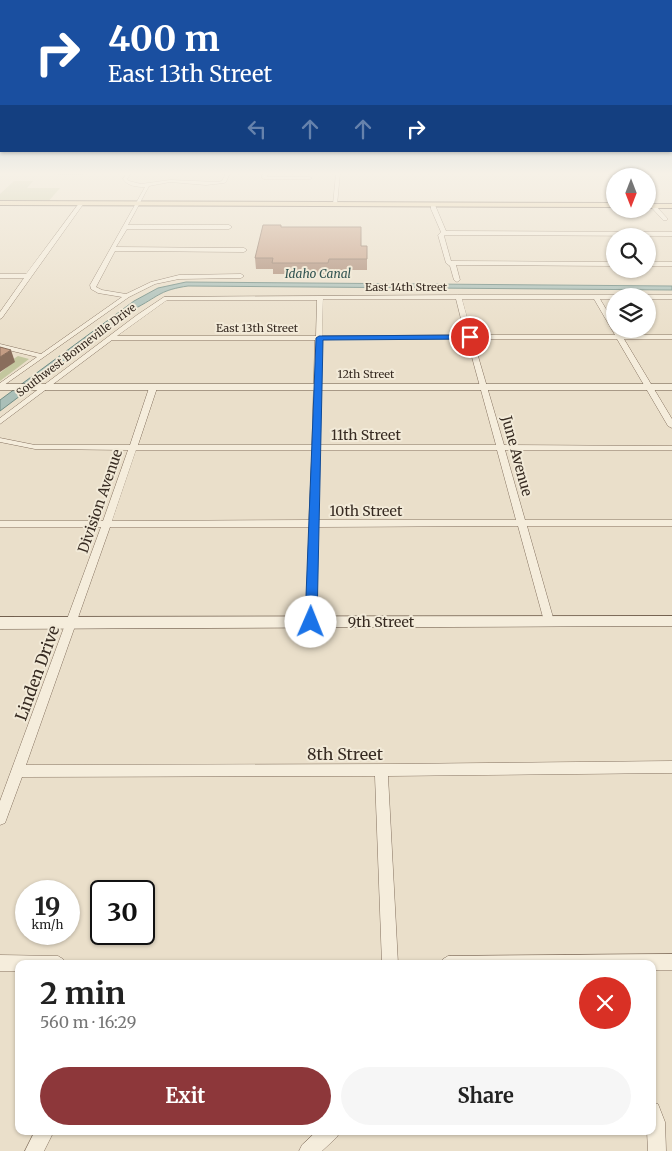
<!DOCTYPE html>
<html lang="en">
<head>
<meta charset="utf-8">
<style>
	:root { --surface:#fff; --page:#f6f6f6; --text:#222; --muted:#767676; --accent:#8d373a }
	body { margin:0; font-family:Merriweather,serif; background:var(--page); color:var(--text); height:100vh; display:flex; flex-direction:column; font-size:19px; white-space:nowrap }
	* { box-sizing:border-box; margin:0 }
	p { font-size:16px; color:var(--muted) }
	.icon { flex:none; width:28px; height:28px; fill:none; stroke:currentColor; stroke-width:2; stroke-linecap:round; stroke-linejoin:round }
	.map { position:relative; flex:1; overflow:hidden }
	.sheet { position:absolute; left:15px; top:960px; width:641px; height:175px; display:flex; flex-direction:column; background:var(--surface); border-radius:10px; box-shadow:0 1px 4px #0004 }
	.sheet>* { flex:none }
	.top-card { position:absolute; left:0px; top:0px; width:672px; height:152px; box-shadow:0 1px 4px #0004; background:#1a4fa0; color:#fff; overflow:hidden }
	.needle { width:32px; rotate:180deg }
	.fabs { position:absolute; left:606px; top:168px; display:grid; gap:10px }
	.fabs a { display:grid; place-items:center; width:50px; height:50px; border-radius:50%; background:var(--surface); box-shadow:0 1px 4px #0004; font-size:25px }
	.speed { position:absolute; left:15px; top:880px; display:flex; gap:10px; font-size:25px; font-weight:700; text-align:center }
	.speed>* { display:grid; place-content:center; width:65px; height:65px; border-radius:50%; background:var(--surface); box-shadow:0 1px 4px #0004; line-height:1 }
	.speed small { font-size:12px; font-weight:400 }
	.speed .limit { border:2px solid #111; border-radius:8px; background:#fff; color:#111 }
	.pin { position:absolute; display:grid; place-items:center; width:42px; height:42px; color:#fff; margin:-21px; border:2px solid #fff; border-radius:50%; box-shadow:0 1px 5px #0007 }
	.me { position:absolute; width:55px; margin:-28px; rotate:1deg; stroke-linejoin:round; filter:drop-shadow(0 0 4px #0008) }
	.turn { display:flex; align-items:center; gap:18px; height:105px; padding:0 25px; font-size:22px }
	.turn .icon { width:65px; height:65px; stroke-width:2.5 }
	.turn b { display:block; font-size:35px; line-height:42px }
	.lanes { display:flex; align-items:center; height:48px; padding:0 25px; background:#0003; justify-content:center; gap:25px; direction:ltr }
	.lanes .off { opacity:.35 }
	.round { display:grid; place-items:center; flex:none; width:52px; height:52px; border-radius:26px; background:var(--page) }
	.head { display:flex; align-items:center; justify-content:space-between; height:85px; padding:0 25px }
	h1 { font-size:30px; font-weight:700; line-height:38px }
	.action { display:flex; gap:10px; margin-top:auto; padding:10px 25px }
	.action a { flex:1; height:58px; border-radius:30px; background:var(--accent); color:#fff; font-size:20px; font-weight:700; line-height:58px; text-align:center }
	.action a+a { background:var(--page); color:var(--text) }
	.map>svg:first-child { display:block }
	.green { fill:#c3c79e }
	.water { fill:#aabfb8; stroke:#718d85 }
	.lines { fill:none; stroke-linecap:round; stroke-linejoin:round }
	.street-casing { stroke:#857260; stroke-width:1 }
	.secondary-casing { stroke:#675443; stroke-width:1 }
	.primary-casing { stroke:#534134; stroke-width:2 }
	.street { fill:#f5eddc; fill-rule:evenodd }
	.secondary { fill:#f5eddc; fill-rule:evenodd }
	.primary { fill:#e8d2a7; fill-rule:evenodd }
	.wall { fill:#a98772 }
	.shaded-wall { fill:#896e5c }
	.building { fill:#c49d84; stroke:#896e5c }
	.route { fill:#1a73e8; stroke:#114b97 }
	.labels { text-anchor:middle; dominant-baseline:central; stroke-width:4; stroke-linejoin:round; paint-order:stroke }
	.far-street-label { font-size:11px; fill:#372b22; stroke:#f2ead8 }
	.far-water-label { font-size:12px; font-style:italic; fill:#335552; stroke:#f2ead8 }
	.street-label { font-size:14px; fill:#372b22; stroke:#f2ead8 }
	.near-street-label { font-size:16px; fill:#372b22; stroke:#f2ead8 }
</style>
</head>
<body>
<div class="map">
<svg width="672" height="1151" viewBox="0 0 672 1151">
	<rect width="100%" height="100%" fill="#eadfca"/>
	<path class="green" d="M 14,181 L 33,181 L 27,188 L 60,188 L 47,203 L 0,203 L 0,194 Z
		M 18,356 L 29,359 L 0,381 L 0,373 L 15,361 L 12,360 Z"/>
	<path class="water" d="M 186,282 L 672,286 L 672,290 L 188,286 C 161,290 160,295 138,307 L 0,411 L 0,400 L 134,301 L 158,288 Z"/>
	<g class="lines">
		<defs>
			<path id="street" d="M 127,173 L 131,173 L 127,179 L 129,181 L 141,184 L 170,180 L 218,182 L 222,181 L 226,173 L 230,173 L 226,182 L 224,183 L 206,185 L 170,182 L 149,186 L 128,225 L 229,225 L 232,227 L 229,229 L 127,229 L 116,247 L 244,248 L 247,250 L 244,252 L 115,251 L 96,287 L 102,290 L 126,294 L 151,282 L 179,275 L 241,274 L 244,276 L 241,278 L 179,279 L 155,284 L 129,297 L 0,388 L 0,383 L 37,357 L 0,348 L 0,344 L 41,354 L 122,297 L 98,293 L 91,289 L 90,285 L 145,187 C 137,187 127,186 123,179 Z
				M 263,173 L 267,173 L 267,177 L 310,177 L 312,178 L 310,179 L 264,179 L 262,178 Z
				M 309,173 L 340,173 L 337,205 L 333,204 L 336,174 Z
				M 80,202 L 84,203 L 2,318 L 0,319 L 0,312 L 24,278 L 0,278 L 0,274 L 26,274 Z
				M 431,204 L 435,205 L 446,231 L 672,232 L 672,236 L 445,235 L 444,236 L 451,261 L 615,262 L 615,266 L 456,265 L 460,280 L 457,282 L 454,280 L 450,266 L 446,263 L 438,235 L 441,232 L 431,209 Z
				M 651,205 L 655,205 L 667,218 L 667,220 L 663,220 L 651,207 Z
				M 648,262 L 672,262 L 672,266 L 648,266 Z
				M 458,295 L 615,295 L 618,296 L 615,296 L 615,299 L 600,299 L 615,324 L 615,329 L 618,329 L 622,335 L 672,335 L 672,339 L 624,339 L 672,419 L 672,428 L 668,426 L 617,339 L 473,339 L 504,445 L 672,446 L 672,450 L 505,450 L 525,520 L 672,520 L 672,526 L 527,526 L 554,621 L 553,624 L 545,624 L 544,621 L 518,526 L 318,527 L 316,622 L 315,625 L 307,625 L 306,622 L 309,527 L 110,527 L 26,765 L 393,764 L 672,761 L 672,773 L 388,776 L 398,964 L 382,964 L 375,776 L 22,777 L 5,823 L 0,825 L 0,801 L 101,527 L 0,527 L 0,521 L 103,521 L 128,450 L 35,449 L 0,442 L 0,438 L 35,445 L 130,445 L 149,388 L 153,386 L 157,388 L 138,445 L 312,445 L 315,340 L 112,340 L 0,424 L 0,418 L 137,315 L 164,297 ZM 323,299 L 456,299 L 465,335 L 322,336 ZM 462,299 L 594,299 L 615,335 L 472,335 ZM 167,300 L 317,300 L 316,336 L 117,336 ZM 467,339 L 496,445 L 320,445 L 322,340 ZM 136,450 L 312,450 L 309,520 L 112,521 ZM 320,450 L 497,450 L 516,520 L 318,520 Z
				M 648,295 L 672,295 L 672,299 L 648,299 L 648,296 L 645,296 Z
				M 672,954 L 672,970 L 652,970 L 652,964 L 440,964 L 443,959 L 448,956 Z
				M 0,955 L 58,956 L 63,959 L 66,964 L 19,964 L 19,971 L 0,971 Z
				M 652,1102 L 658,1104 L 665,1122 L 666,1151 L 648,1151 L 647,1131 L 652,1131 Z
				M 35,1131 L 54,1131 L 44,1151 L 25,1151 Z
				M 317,1131 L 340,1131 L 337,1137 L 322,1151 L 299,1151 L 302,1145 Z"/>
			<path id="secondary" d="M 0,384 L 672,384 L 672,390 L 0,390 Z
				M 672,616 L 672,626 L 0,629 L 0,617 Z"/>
			<path id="primary" d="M 0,201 L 615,203 L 615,207 L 0,205 Z
				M 648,204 L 672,204 L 672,208 L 648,208 Z"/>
		</defs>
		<use href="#street" class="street-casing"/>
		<use href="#secondary" class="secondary-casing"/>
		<use href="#primary" class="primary-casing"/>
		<use href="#street" class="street"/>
		<use href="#secondary" class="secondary"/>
		<use href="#primary" class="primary"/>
	</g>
	<path class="wall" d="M 58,173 L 85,173 L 83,175 L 58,175 Z
		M 607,173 L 653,173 L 651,180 L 648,180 L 648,176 L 615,176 L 615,180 L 612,179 Z
		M 281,227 L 361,246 L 367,259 L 367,270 L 329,270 L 329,274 L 273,274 L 273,269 L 256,269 L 255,258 Z"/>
	<path class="shaded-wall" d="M 11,350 L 15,362 L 0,372 L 0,357 Z"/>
	<path class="building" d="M 263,225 L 281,225 L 281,227 L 361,227 L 361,246 L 367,246 L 367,259 L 329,259 L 328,263 L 272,263 L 273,258 L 255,258 Z
		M 0,347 L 11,350 L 0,357 Z"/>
	<linearGradient id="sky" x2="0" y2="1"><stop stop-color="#8fb8d5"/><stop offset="0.52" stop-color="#f6f1e7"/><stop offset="1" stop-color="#f6f1e7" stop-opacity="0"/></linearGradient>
	<rect width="672" height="334" fill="url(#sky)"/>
	<path class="route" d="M 470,335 L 473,336 L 473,339 L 323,340 L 317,622 L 315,625 L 306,625 L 305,622 L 316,338 L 319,336 Z"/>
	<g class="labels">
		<g class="far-street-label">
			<text x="406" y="287">East 14th Street</text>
			<text x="257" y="328">East 13th Street</text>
			<text transform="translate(76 350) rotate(-37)">Southwest Bonneville Drive</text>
			<text x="366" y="374">12th Street</text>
		</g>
		<g class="far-water-label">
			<text x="318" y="273">Idaho Canal</text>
		</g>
		<g class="street-label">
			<text x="366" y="435">11th Street</text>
			<text transform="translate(517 456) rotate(75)">June Avenue</text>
			<text transform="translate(100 501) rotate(-71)">Division Avenue</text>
			<text x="366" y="511">10th Street</text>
			<text x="381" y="622">9th Street</text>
		</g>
		<g class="near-street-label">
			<text transform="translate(37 673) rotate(-70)">Linden Drive</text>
			<text x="345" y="754">8th Street</text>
		</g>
	</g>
</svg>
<div class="fabs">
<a><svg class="needle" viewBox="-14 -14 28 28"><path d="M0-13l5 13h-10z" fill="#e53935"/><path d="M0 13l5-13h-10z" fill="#767676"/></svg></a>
<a><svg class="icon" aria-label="search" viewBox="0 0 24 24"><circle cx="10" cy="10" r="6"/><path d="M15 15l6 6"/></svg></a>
<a><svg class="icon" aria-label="layers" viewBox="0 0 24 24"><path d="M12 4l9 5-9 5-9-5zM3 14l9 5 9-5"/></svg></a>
</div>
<div class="speed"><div>19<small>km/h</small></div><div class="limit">30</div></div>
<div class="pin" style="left:470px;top:337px;background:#d93025"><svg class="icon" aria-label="arrive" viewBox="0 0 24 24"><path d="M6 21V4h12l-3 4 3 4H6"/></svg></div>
<svg class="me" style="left:311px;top:622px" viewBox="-20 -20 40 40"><circle r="19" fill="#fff"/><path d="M0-13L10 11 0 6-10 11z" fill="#1a73e8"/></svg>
<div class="top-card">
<div class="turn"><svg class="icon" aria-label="right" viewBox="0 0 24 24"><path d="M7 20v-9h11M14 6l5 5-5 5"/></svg><div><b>400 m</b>East 13th Street</div></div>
<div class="lanes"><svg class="icon off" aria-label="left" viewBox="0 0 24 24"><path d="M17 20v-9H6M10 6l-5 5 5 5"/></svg><svg class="icon off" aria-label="ahead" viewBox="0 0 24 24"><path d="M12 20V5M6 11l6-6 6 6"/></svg><svg class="icon off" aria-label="ahead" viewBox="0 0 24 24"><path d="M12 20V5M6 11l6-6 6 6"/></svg><svg class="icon" aria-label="right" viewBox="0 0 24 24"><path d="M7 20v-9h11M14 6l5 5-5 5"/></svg></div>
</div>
<section class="sheet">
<div class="head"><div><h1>2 min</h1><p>560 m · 16:29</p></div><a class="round" style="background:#d93025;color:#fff"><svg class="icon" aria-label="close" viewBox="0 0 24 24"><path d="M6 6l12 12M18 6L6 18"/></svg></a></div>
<div class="action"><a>Exit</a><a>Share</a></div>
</section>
</div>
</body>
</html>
